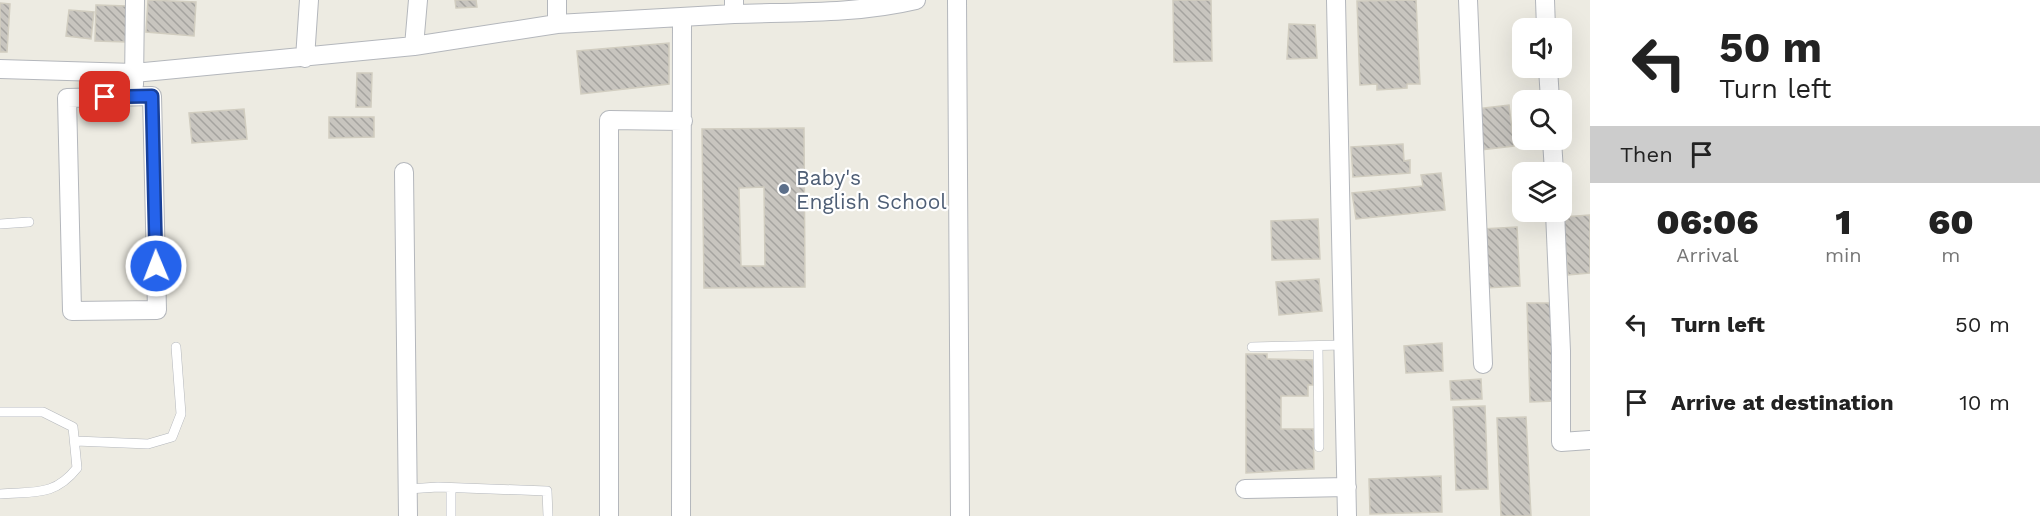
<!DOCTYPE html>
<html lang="en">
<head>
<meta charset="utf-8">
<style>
	:root { --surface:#fff; --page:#f2f2f2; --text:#222; --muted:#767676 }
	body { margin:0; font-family:"Work Sans",sans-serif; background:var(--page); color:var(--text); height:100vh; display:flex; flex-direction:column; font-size:22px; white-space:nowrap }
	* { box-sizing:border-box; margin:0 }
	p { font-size:20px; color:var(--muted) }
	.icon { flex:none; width:33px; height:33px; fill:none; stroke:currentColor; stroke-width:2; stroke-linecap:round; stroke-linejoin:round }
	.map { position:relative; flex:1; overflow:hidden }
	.drawer { display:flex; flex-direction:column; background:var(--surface); width:450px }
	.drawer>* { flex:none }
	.banner { background:#fff; color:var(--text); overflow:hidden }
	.controls { position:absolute; left:1512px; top:18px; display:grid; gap:12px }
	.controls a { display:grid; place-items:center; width:60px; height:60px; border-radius:12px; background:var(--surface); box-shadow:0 6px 24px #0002; font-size:30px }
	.pin { position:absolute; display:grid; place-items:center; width:51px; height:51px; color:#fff; margin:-26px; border-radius:12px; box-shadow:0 3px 9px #0006 }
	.me { position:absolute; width:66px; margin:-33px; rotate:359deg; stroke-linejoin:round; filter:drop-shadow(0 0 4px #0008) }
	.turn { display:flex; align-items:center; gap:21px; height:126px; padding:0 30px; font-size:27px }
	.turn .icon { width:78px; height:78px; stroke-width:2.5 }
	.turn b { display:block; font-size:42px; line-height:51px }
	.then { display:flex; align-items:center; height:57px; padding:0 30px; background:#0003; gap:12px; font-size:22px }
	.eta { display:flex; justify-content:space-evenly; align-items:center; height:102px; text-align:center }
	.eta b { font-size:36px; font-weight:800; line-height:42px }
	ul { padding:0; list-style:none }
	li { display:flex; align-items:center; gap:18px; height:78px; padding:0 30px }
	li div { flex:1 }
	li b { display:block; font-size:22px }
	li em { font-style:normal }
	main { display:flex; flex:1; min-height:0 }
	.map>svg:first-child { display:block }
	.building { fill:url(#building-back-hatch); stroke:#d1cdc0; stroke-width:1.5; fill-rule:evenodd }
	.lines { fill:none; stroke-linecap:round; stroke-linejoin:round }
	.service-casing { stroke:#b4b7bc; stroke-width:10 }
	.minor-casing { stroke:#b4b7bc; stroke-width:20 }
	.service { stroke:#fff; stroke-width:9 }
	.minor { stroke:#fff; stroke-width:18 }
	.route-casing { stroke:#184099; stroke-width:15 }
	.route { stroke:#2563eb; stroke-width:10 }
	.service-dot { fill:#5c6f8a; stroke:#fff; stroke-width:2 }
	.labels { text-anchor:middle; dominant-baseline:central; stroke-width:4.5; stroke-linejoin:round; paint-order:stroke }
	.service-label { font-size:21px; fill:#4e5e75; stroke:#fff; text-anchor:start }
</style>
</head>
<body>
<main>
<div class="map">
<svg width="1590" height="516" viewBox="0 0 1590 516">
	<defs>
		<pattern id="building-back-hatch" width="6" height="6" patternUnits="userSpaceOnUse" patternTransform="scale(1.5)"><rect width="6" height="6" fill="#c8c5bf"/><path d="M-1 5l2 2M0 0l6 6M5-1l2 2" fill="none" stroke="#a5a39f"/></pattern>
	</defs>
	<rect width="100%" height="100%" fill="#edebe2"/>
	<path class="building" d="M 148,0 L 196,2 L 194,36 L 146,32 Z
		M 455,0 L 476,0 L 477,7 L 456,8 Z
		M 1173,0 L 1211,0 L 1212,61 L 1174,62 Z
		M 1416,0 L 1420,84 L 1407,84 L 1407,88 L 1377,90 L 1377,84 L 1360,85 L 1357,1 Z
		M 0,3 L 10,4 L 7,52 L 0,52 Z
		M 96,5 L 128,6 L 127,42 L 95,41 Z
		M 69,10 L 94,12 L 91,39 L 66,36 Z
		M 1289,24 L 1315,25 L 1317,58 L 1287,59 Z
		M 669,43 L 669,84 L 581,94 L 577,51 Z
		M 357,73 L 372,73 L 371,107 L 356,107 Z
		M 1509,105 L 1514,146 L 1481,150 L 1476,109 Z
		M 244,109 L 247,139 L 192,143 L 189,113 Z
		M 329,117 L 374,117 L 374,137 L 329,138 Z
		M 804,128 L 805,287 L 704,288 L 702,129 ZM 764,187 L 765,266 L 741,266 L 739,188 Z
		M 1403,144 L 1404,161 L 1410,160 L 1410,173 L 1353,177 L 1351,147 Z
		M 1441,173 L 1445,210 L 1356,219 L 1352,193 L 1423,186 L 1421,175 Z
		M 1590,215 L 1590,273 L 1568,275 L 1563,217 Z
		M 1318,219 L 1320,259 L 1272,260 L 1271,221 Z
		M 1517,227 L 1520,286 L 1486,288 L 1482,229 Z
		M 1319,279 L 1322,311 L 1279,315 L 1276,282 Z
		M 1527,303 L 1554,303 L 1556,401 L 1530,402 Z
		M 1442,343 L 1443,371 L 1406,373 L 1404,346 Z
		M 1246,354 L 1267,354 L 1267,359 L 1313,360 L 1313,385 L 1308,385 L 1308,396 L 1281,396 L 1281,429 L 1313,429 L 1314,469 L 1246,473 Z
		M 1481,379 L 1482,399 L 1451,400 L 1450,381 Z
		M 1485,406 L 1488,489 L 1456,490 L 1453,407 Z
		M 1526,417 L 1531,516 L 1501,516 L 1497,418 Z
		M 1441,476 L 1442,512 L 1370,514 L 1369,479 Z"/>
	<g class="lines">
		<defs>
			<path id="service" d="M 0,224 L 29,222
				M 1318,346 L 1319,447
				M 1252,347 L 1344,345
				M 0,412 L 43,412 L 73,427 L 77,468 C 54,497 34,491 0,494
				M 76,441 L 148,444 L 172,437 L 181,414 L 176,347
				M 408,489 L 438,487 L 547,491 L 548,516
				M 451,516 L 451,488"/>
			<path id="minor" d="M 734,0 L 734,14 C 794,12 857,14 916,0
				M 957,0 L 960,516
				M 1336,0 L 1347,516
				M 1468,0 L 1483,364
				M 1545,0 L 1546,28
				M 557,24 L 557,0
				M 414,46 L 418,0
				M 305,58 L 309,0
				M 1548,68 L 1550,100
				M 0,69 L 134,73 L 414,46 L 557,24 L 734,14
				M 134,85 L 135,0
				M 152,96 L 157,310 L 72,311 L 67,98 Z
				M 1552,140 L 1554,172
				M 404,172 L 408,516
				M 1555,212 L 1561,351 L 1561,442 L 1590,440
				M 1245,489 L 1347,487
				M 609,516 L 609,120 L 683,121
				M 681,516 L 682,17"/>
		</defs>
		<use href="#service" class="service-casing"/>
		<use href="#minor" class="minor-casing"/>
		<use href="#service" class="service"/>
		<use href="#minor" class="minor"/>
	</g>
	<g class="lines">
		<defs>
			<path id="route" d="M 105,97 L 152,96 L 156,266"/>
		</defs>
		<use href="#route" class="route-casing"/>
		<use href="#route" class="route"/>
	</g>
	<circle class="service-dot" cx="784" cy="189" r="6"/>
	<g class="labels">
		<g class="service-label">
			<text x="796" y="177">Baby's<tspan x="796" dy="24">English School</tspan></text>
		</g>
	</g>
</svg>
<div class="controls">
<a><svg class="icon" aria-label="sound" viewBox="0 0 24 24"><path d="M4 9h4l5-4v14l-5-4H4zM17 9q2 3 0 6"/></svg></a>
<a><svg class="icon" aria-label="search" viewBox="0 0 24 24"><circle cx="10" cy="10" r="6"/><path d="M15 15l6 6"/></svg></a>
<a><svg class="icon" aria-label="layers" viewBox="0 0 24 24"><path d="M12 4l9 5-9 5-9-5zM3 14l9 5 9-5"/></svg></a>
</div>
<div class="pin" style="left:105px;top:97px;background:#d93025"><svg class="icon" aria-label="arrive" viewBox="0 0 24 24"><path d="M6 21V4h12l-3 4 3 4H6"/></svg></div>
<svg class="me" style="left:156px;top:266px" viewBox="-20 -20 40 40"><circle r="17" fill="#2563eb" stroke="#fff" stroke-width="3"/><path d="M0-11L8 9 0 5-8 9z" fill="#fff"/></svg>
</div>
<section class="drawer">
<div class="banner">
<div class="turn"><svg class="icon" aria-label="left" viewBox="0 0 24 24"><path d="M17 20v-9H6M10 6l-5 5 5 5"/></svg><div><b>50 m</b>Turn left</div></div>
<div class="then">Then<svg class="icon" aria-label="arrive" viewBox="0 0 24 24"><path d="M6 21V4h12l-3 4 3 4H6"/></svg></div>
</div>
<div class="eta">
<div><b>06:06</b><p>Arrival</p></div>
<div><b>1</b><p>min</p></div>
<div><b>60</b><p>m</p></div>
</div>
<ul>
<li><svg class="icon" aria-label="left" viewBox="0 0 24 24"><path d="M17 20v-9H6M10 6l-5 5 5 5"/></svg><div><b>Turn left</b></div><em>50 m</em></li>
<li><svg class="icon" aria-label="arrive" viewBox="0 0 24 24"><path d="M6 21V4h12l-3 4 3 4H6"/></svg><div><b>Arrive at destination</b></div><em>10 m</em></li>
</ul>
</section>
</main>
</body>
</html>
